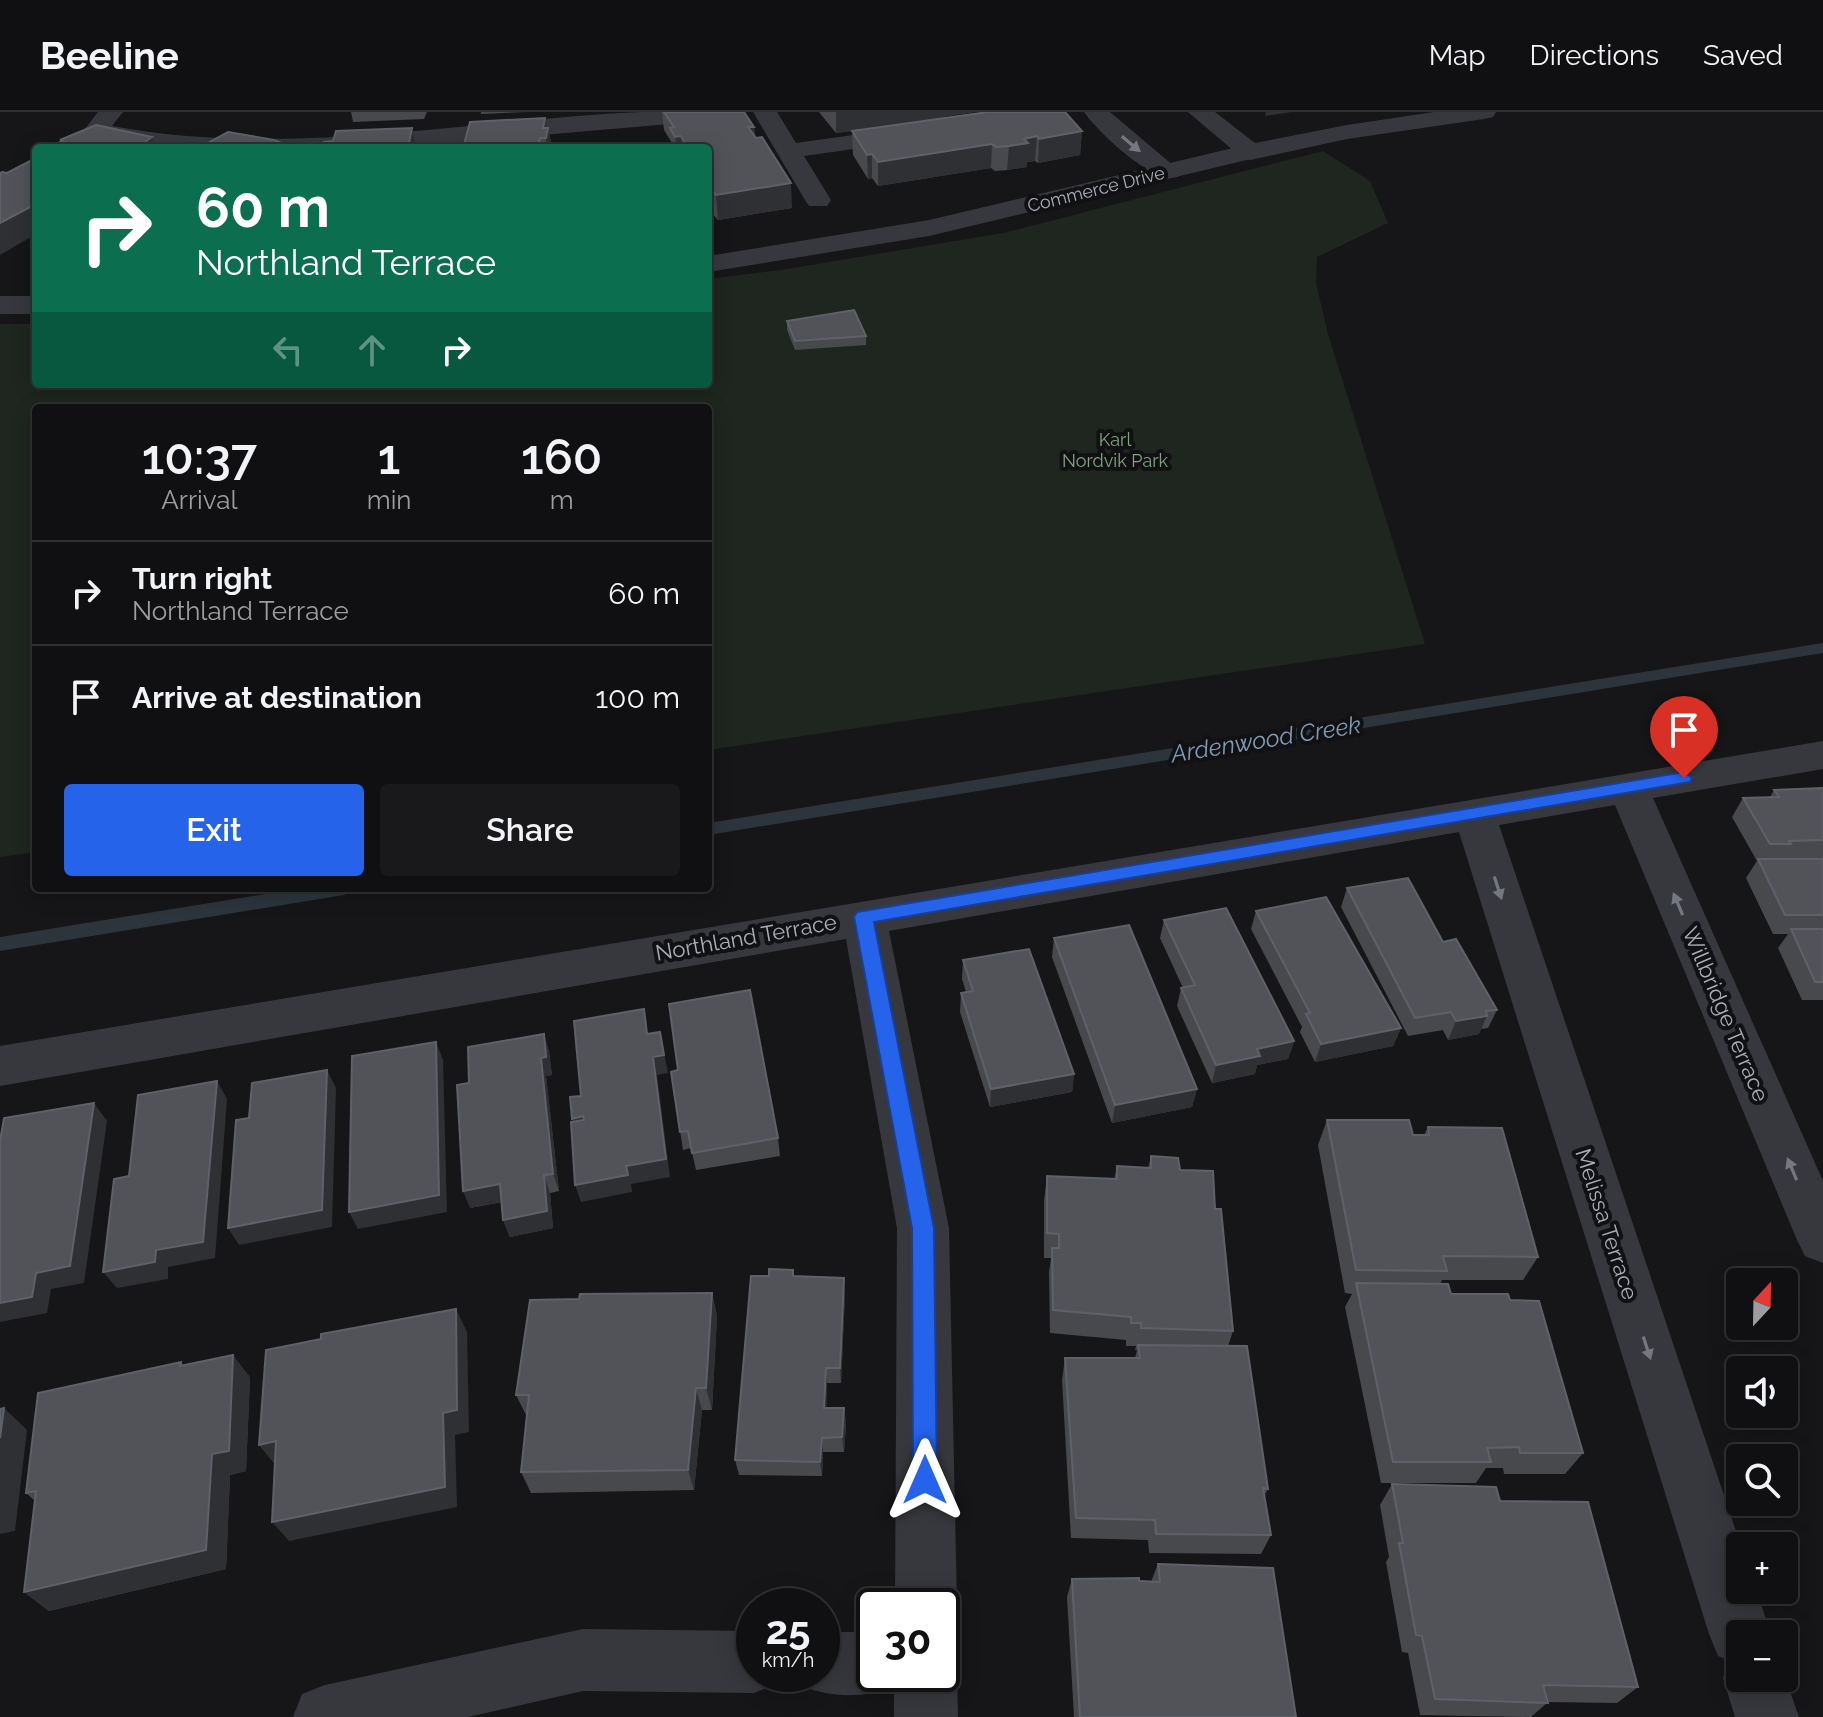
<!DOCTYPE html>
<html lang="en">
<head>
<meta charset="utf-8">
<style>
	:root { --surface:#101012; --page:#19191b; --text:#f1f3f6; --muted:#9c9d9f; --line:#303032; --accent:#2563eb }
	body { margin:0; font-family:Raleway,sans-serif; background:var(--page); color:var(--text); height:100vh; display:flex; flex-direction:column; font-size:30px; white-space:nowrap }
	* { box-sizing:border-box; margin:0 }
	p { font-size:26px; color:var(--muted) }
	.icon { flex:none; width:44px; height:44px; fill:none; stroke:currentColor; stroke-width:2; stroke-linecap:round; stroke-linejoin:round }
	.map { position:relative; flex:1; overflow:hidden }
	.side { position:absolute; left:32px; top:292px; width:680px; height:488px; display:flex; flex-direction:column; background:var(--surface); border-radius:8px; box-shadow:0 4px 20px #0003,0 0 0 2px var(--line) }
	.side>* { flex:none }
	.banner { position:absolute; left:32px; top:32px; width:680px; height:244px; border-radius:8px; box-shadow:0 4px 20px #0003,0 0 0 2px var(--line); background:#0b6e4f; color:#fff; overflow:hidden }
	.needle { width:52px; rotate:22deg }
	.tools { position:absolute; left:1726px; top:1156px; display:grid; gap:16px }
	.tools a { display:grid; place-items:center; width:72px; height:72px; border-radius:8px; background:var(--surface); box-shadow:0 4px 20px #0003,0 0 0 2px var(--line); font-size:40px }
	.speed { position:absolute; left:736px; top:1476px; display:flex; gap:16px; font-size:40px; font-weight:700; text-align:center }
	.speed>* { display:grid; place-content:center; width:104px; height:104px; border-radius:50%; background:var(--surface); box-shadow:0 4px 20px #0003,0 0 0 2px var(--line); line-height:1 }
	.speed small { font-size:20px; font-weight:400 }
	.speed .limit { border:4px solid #111; border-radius:12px; background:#fff; color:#111 }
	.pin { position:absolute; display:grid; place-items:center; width:68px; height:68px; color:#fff; margin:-82px -34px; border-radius:50% 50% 50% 0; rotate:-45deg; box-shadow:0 0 8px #0007 }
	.pin .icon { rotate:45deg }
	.me { position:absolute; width:88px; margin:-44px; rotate:0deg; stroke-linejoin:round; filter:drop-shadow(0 0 6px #0008) }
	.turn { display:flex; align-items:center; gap:28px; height:168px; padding:0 32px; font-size:36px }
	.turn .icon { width:104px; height:104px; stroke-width:2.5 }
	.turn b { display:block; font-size:56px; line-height:68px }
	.lanes { display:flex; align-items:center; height:76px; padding:0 32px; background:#0003; justify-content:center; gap:40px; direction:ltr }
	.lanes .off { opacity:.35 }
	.eta { display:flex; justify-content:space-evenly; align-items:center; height:136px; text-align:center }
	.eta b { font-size:48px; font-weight:600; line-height:56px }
	.primary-button { display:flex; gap:16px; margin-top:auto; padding:16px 32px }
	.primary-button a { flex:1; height:92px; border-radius:8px; background:var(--accent); color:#fff; font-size:32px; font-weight:600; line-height:92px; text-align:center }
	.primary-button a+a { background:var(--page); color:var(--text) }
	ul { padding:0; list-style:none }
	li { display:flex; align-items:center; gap:24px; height:104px; padding:0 32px; border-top:2px solid var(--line) }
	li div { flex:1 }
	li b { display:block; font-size:30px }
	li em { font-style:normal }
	header { display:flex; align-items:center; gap:48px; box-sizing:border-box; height:112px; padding:0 40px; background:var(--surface); border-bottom:2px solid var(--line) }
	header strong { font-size:38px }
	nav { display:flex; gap:44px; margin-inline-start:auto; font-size:28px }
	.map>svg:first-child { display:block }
	.green { fill:#1e261f }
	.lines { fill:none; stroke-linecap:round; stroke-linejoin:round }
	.stream { fill:#2c353c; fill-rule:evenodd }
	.minor { fill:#37383d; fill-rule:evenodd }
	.tertiary { fill:#37383d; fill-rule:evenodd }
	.wall { fill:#47494d }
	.shaded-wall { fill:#2f3033 }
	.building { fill:#525359; stroke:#5f6168; stroke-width:2 }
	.oneway { fill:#757881 }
	.route { fill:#2563eb; stroke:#184099; stroke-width:2 }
	.labels { text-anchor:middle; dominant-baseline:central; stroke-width:8; stroke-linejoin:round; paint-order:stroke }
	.far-street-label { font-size:18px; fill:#a8adb8; stroke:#111113 }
	.far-park-label { font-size:18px; fill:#7fa381; stroke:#111113 }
	.street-label { font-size:22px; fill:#a8adb8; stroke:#111113 }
	.water-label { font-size:24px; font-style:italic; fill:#7f9bb3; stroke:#111113 }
</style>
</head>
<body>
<header>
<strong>Beeline</strong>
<nav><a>Map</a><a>Directions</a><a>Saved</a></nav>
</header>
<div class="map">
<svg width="1823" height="1605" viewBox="0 0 1823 1605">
	<rect width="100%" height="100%" fill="#161618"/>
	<path class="green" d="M 1323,39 L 1370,69 L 1388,111 L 1317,145 L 1316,171 L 1328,222 L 1425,532 L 708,638 L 708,296 L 36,296 L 36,740 L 0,745 L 0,212 L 36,212 L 36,272 L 708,272 L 708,167 L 781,158 L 1003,121 Z"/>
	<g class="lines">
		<path class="stream" d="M 1823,531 L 1823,541 L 708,723 L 708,711 Z
			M 303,776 L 353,776 L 344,783 L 0,839 L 0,825 Z"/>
		<path class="minor" d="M 98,0 L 123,0 L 112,14 C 288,47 465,8 641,0 C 674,0 707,0 739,0 L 736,5 L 727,7 L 391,36 L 155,36 L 87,23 L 84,18 Z
			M 753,0 L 777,0 L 796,31 L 910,15 L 919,17 L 922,22 L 919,27 L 910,29 L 804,44 L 831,88 L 827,94 L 809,94 L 805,88 Z
			M 1084,0 L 1110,0 L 1181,60 L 1177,65 C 1152,72 1098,20 1084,0 Z
			M 1188,0 L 1215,0 L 1255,31 L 1347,13 L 1434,0 L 1496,0 L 1493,5 L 1484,7 L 1347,27 L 1250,48 L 1241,45 Z
			M 1823,629 L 1823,657 L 1653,686 L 1823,1069 L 1823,1151 L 1805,1144 L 1797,1128 L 1615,693 L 1499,713 L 1741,1434 L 1740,1478 L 1756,1478 L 1771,1522 L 1740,1522 L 1740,1566 L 1784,1566 L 1784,1562 L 1799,1605 L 1735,1605 L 1723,1566 L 1730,1549 L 1718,1544 L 1709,1522 L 1459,720 L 889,819 L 949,1116 L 957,1494 L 948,1516 L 942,1518 L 942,1494 L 895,1494 L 897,1116 L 846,827 L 0,974 L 0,934 Z
			M 583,1517 L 754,1519 L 754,1562 L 780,1562 L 776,1572 L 754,1581 L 583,1579 L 468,1605 L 293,1605 L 302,1582 L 325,1573 Z
			M 822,1520 L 874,1520 L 874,1562 L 942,1562 L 942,1537 L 948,1540 L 957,1562 L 958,1605 L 894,1605 L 894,1574 C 864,1587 830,1586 800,1573 L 795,1562 L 822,1562 Z"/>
		<path class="tertiary" d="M 1250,32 L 1259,35 L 1263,40 L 1259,45 L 929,124 L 708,160 L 708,144 L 929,108 Z
			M 0,184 L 36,184 L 36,202 L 0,202 Z"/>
	</g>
	<path class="wall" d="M 351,0 L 427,0 L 424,7 L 353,10 Z
		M 481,0 L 526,0 L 481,2 Z
		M 662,0 L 744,0 L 754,15 L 755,25 L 792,96 L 718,108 L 708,97 L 708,36 L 672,36 L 672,31 L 664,18 Z
		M 819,0 L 974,0 L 941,5 L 941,7 L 836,21 Z
		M 548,16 L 552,36 L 463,36 L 547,16 Z
		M 852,19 L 1082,19 L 1080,43 L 1038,51 L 1035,49 L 1027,50 L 1027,55 L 1007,58 L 995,59 L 991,56 L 878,74 L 872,66 L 868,67 L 853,43 Z
		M 787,209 L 866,224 L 866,233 L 795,238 L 787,218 Z
		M 1823,676 L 1823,888 L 1802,888 L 1778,836 L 1788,822 L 1773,822 L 1746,766 L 1757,749 L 1732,705 L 1743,686 L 1770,685 L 1774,678 Z
		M 1347,776 L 1443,830 L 1497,898 L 1488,916 L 1481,917 L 1479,922 L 1448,928 L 1443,918 L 1408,924 L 1341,795 Z
		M 1256,799 L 1401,916 L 1393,934 L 1315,950 L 1300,920 L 1302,915 L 1251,817 Z
		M 1164,808 L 1294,929 L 1288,947 L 1257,953 L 1255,962 L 1212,971 L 1177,894 L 1181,876 L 1183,876 L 1160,826 Z
		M 1054,826 L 1197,977 L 1192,995 L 1112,1011 L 1052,845 Z
		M 963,848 L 1074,962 L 1072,980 L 990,995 L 960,900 L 961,881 L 966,880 L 962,867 Z
		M 544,922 L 549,940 L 552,963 L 546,964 L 559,1079 L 550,1081 L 553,1116 L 510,1125 L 503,1108 L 502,1090 L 470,1096 L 469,971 Z
		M 671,960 L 778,1026 L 780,1044 L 696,1058 L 691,1036 L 683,1038 Z
		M 1327,1008 L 1413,1023 L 1424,1023 L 1428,1015 L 1538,1145 L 1523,1168 L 1442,1168 L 1440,1172 L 1451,1182 L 1510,1188 L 1583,1341 L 1565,1362 L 1504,1362 L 1503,1356 L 1486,1356 L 1476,1371 L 1381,1371 L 1345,1195 L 1352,1182 L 1345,1181 L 1318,1033 Z
		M 1151,1044 L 1180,1058 L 1215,1097 L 1233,1219 L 1228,1234 L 1268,1377 L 1264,1384 L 1271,1423 L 1261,1442 L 1149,1441 L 1148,1428 L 1071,1426 L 1062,1268 L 1065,1246 L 1135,1246 L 1137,1238 L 1135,1238 L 1136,1234 L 1126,1234 L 1126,1228 L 1050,1221 L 1049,1160 L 1051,1146 L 1044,1146 L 1044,1089 L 1047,1064 L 1114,1067 L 1117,1054 L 1148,1056 Z
		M 794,1164 L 845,1182 L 841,1271 L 827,1271 L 826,1296 L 844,1296 L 846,1311 L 844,1340 L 823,1340 L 822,1364 L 739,1363 L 735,1348 Z
		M 712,1181 L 717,1204 L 712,1298 L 702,1298 L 694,1378 L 531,1381 L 521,1360 L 527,1305 L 516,1283 L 579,1187 Z
		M 181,1250 L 184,1254 L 250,1265 L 246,1359 L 230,1363 L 226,1457 L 49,1499 L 24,1480 L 35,1389 L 26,1381 Z
		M 1392,1372 L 1500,1389 L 1638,1575 L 1617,1591 L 1548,1590 L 1531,1605 L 1420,1603 L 1408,1541 L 1402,1540 L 1386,1450 L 1389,1445 L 1380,1393 Z
		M 1158,1452 L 1296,1605 L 1074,1605 L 1067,1485 L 1072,1467 L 1151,1470 Z"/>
	<path class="shaded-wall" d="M 836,0 L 974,0 L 941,5 L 941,7 L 836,21 Z
		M 1266,0 L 1292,0 L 1265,4 Z
		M 545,6 L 548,20 L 548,16 L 552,36 L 548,36 L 543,16 Z
		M 748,15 L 754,15 L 756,39 Z
		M 412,16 L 416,36 L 408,36 Z
		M 1082,19 L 1080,43 L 1038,51 L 1039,27 Z
		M 681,24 L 682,36 L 677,36 L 675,25 Z
		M 1037,24 L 1035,49 L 1027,50 L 1027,55 L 1007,58 L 1009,34 L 1024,27 Z
		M 152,25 L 156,36 L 137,36 Z
		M 992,32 L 991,56 L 878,74 L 878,50 Z
		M 872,42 L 872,66 L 868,67 L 867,43 Z
		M 791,71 L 792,96 L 718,108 L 716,83 Z
		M 36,92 L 36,122 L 0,143 L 0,111 Z
		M 1487,904 L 1479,922 L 1448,928 L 1456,909 Z
		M 1401,916 L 1393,934 L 1315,950 L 1321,932 Z
		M 660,920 L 668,961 L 657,963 L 670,1065 L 631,1072 L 632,1080 L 581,1090 L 575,1073 L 626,1054 L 653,945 Z
		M 544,922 L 549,940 L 552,963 L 546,964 L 559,1079 L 553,1062 L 541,946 Z
		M 1294,929 L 1288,947 L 1257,953 L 1255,962 L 1212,971 L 1216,953 L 1257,937 Z
		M 436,930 L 443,948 L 447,1100 L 358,1117 L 349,1100 Z
		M 327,958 L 336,976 L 332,1115 L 239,1133 L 228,1116 Z
		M 1074,962 L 1072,980 L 990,995 L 991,977 Z
		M 217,969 L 227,987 L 215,1146 L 168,1155 L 168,1167 L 117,1176 L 103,1160 L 156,1138 Z
		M 1197,977 L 1192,995 L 1112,1011 L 1115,993 Z
		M 94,991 L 107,1009 L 84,1171 L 51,1177 L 47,1201 L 0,1210 L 0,1191 L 36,1161 Z
		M 583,1004 L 588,1022 L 577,1024 L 572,1007 Z
		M 544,1063 L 550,1081 L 553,1116 L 510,1125 L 503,1108 Z
		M 500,1072 L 507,1089 L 470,1096 L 463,1079 Z
		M 844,1166 L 845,1182 L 841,1271 L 840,1256 Z
		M 712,1181 L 717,1204 L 712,1298 L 706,1276 Z
		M 456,1197 L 467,1220 L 469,1320 L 455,1323 L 457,1395 L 289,1429 L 272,1410 L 443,1301 Z
		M 233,1243 L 250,1265 L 246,1359 L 230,1363 L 226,1457 L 49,1499 L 24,1480 L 212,1342 Z
		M 826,1256 L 827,1271 L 826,1311 L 824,1296 Z
		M 696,1276 L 702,1298 L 694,1378 L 688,1358 Z
		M 4,1296 L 27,1318 L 15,1419 L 0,1422 L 0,1326 Z
		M 844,1296 L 846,1311 L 844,1340 L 842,1325 Z
		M 822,1326 L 823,1340 L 822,1364 L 820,1350 Z
		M 276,1329 L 276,1354 L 259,1333 Z"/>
	<path class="building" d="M 664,0 L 744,0 L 754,15 L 748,15 L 756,26 L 762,25 L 791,71 L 716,83 L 708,75 L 708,36 L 688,36 L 681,24 L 675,25 L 670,16 L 674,15 Z
		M 988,0 L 1065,0 L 1082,19 L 1039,27 L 1037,24 L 1024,27 L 1028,31 L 1009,34 L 996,35 L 992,32 L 878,50 L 872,42 L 867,43 L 852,19 Z
		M 545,6 L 543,16 L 548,16 L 546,26 L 540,26 L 539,32 L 550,32 L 549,36 L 463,36 L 470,10 Z
		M 96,13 L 152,25 L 137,36 L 49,36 L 64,28 L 60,28 Z
		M 412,16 L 408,36 L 322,36 L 324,30 L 333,29 L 336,19 Z
		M 228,20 L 274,28 L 287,33 L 281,36 L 199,36 Z
		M 36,46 L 36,92 L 0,111 L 0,61 L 2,60 L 7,61 Z
		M 854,198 L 866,224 L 795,229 L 787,209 Z
		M 1823,676 L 1823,728 L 1789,729 L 1791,732 L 1770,732 L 1743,686 L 1779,685 L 1774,678 Z
		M 1758,747 L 1823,747 L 1823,803 L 1785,803 Z
		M 1408,766 L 1443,830 L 1456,827 L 1497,898 L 1486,899 L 1487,904 L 1456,909 L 1451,900 L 1415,906 L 1347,776 Z
		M 1326,785 L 1401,916 L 1321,932 L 1306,902 L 1310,901 L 1256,799 Z
		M 1226,796 L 1294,929 L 1257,937 L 1260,944 L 1216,953 L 1181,876 L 1195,873 L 1164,808 Z
		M 1129,813 L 1197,977 L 1115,993 L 1054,826 Z
		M 1791,817 L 1823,817 L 1823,870 L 1815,870 Z
		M 1029,837 L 1074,962 L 991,977 L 961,881 L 973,879 L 963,848 Z
		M 750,878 L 778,1026 L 692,1041 L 688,1019 L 680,1020 L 671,960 L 678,958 L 669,892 Z
		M 644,897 L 647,922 L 660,920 L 664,943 L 653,945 L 666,1047 L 626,1054 L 628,1063 L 575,1073 L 571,1010 L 584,1008 L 583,1004 L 572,1007 L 570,985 L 581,984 L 574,909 Z
		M 544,922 L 546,945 L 541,946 L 553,1062 L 544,1063 L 547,1099 L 503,1108 L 500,1072 L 463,1079 L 457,973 L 469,971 L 468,935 Z
		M 436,930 L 439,1083 L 349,1100 L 352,944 Z
		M 327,958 L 322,1098 L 228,1116 L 236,1008 L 249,1006 L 252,971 Z
		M 217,969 L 203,1130 L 156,1138 L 155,1150 L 103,1160 L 114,1067 L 129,1064 L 138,983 Z
		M 94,991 L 70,1154 L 36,1161 L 32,1185 L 0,1191 L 0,1029 L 4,1006 Z
		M 1327,1008 L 1409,1008 L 1413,1023 L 1429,1023 L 1428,1015 L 1502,1016 L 1538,1145 L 1443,1144 L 1447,1159 L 1356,1158 Z
		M 1151,1044 L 1178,1046 L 1180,1058 L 1213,1059 L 1215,1097 L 1221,1097 L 1233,1219 L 1141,1216 L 1141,1211 L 1131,1211 L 1131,1205 L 1053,1198 L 1052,1136 L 1059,1136 L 1059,1122 L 1047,1121 L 1047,1064 L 1117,1067 L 1117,1054 L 1151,1056 Z
		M 769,1157 L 793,1158 L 793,1164 L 844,1166 L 840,1256 L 826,1256 L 824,1296 L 844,1296 L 842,1325 L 822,1326 L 820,1350 L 735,1348 L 751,1164 L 769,1164 Z
		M 1356,1171 L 1448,1172 L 1451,1182 L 1508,1182 L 1510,1188 L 1539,1189 L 1583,1341 L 1520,1341 L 1519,1335 L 1487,1336 L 1491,1350 L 1393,1350 Z
		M 712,1181 L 706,1276 L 696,1276 L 688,1358 L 521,1360 L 529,1283 L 516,1283 L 530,1188 L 579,1187 L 580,1182 Z
		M 456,1197 L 457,1298 L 443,1301 L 445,1375 L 272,1410 L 276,1329 L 259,1333 L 266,1238 L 321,1227 L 321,1222 Z
		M 1138,1233 L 1247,1234 L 1268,1377 L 1263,1376 L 1271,1423 L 1156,1422 L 1155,1408 L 1076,1406 L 1065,1246 L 1140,1246 Z
		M 233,1243 L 229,1339 L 212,1342 L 206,1438 L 24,1480 L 36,1379 L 26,1381 L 38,1281 L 181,1250 L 180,1254 Z
		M 4,1296 L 0,1326 L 0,1297 Z
		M 1392,1372 L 1496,1375 L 1500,1389 L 1588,1390 L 1638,1575 L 1543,1573 L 1548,1591 L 1435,1587 L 1422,1524 L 1416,1523 L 1399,1431 L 1403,1431 Z
		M 1158,1452 L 1273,1456 L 1296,1605 L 1080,1605 L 1072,1467 L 1139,1466 L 1139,1469 L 1160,1470 Z"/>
	<defs><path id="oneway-solid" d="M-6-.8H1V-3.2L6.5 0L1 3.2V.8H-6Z" transform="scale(2)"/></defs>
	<g class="oneway">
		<use href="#oneway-solid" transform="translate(1131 32) rotate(40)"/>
		<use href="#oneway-solid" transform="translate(1498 776) rotate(72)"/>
		<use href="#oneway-solid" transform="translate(1678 792) rotate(-113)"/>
		<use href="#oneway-solid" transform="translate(1792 1057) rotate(-113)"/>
		<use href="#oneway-solid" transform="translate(1647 1236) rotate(72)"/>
	</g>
	<path class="route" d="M 1684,660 L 1692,666 L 1690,670 L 874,810 L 934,1116 L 937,1368 L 933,1376 L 925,1380 L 916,1376 L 913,1368 L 912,1116 L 854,805 L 857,800 Z"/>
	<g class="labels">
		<g class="far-street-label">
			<text transform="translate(1096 77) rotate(-14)">Commerce Drive</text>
		</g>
		<g class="far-park-label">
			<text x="1115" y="327">Karl<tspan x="1115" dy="21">Nordvik Park</tspan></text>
		</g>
		<g class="street-label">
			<text transform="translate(746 825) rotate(-10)">Northland Terrace</text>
			<text transform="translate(1726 902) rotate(67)">Willbridge Terrace</text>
			<text transform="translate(1607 1112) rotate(72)">Melissa Terrace</text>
		</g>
		<g class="water-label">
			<text transform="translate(1266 627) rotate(-9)">Ardenwood Creek</text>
		</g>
	</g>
</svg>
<div class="tools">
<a><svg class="needle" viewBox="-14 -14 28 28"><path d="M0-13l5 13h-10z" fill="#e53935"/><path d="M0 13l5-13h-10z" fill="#9c9d9f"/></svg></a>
<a><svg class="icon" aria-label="sound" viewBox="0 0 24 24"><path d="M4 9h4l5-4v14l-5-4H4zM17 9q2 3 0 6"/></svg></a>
<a><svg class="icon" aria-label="search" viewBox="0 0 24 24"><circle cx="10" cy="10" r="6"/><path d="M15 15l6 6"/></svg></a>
<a>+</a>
<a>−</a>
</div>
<div class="speed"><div>25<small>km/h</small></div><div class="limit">30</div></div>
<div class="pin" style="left:1684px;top:666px;background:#d93025"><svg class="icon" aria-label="arrive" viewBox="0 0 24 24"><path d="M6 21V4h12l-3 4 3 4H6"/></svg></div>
<svg class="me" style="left:925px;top:1368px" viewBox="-20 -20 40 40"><path d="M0-17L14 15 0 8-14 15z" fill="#2563eb" stroke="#fff" stroke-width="4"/></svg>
<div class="banner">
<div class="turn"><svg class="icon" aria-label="right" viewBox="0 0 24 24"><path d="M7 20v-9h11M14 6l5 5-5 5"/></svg><div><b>60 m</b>Northland Terrace</div></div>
<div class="lanes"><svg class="icon off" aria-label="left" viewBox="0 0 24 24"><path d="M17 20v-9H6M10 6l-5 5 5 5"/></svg><svg class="icon off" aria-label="ahead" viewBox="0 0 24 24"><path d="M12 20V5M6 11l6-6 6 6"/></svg><svg class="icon" aria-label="right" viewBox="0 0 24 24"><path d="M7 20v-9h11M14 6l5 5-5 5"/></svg></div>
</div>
<section class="side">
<div class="eta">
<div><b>10:37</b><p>Arrival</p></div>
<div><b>1</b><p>min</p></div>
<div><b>160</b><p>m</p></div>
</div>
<ul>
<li><svg class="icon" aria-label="right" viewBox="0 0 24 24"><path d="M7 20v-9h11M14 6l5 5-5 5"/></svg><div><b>Turn right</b><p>Northland Terrace</p></div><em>60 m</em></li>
<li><svg class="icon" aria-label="arrive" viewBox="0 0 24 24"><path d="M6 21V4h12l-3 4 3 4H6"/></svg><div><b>Arrive at destination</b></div><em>100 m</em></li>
</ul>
<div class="primary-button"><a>Exit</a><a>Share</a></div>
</section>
</div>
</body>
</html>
